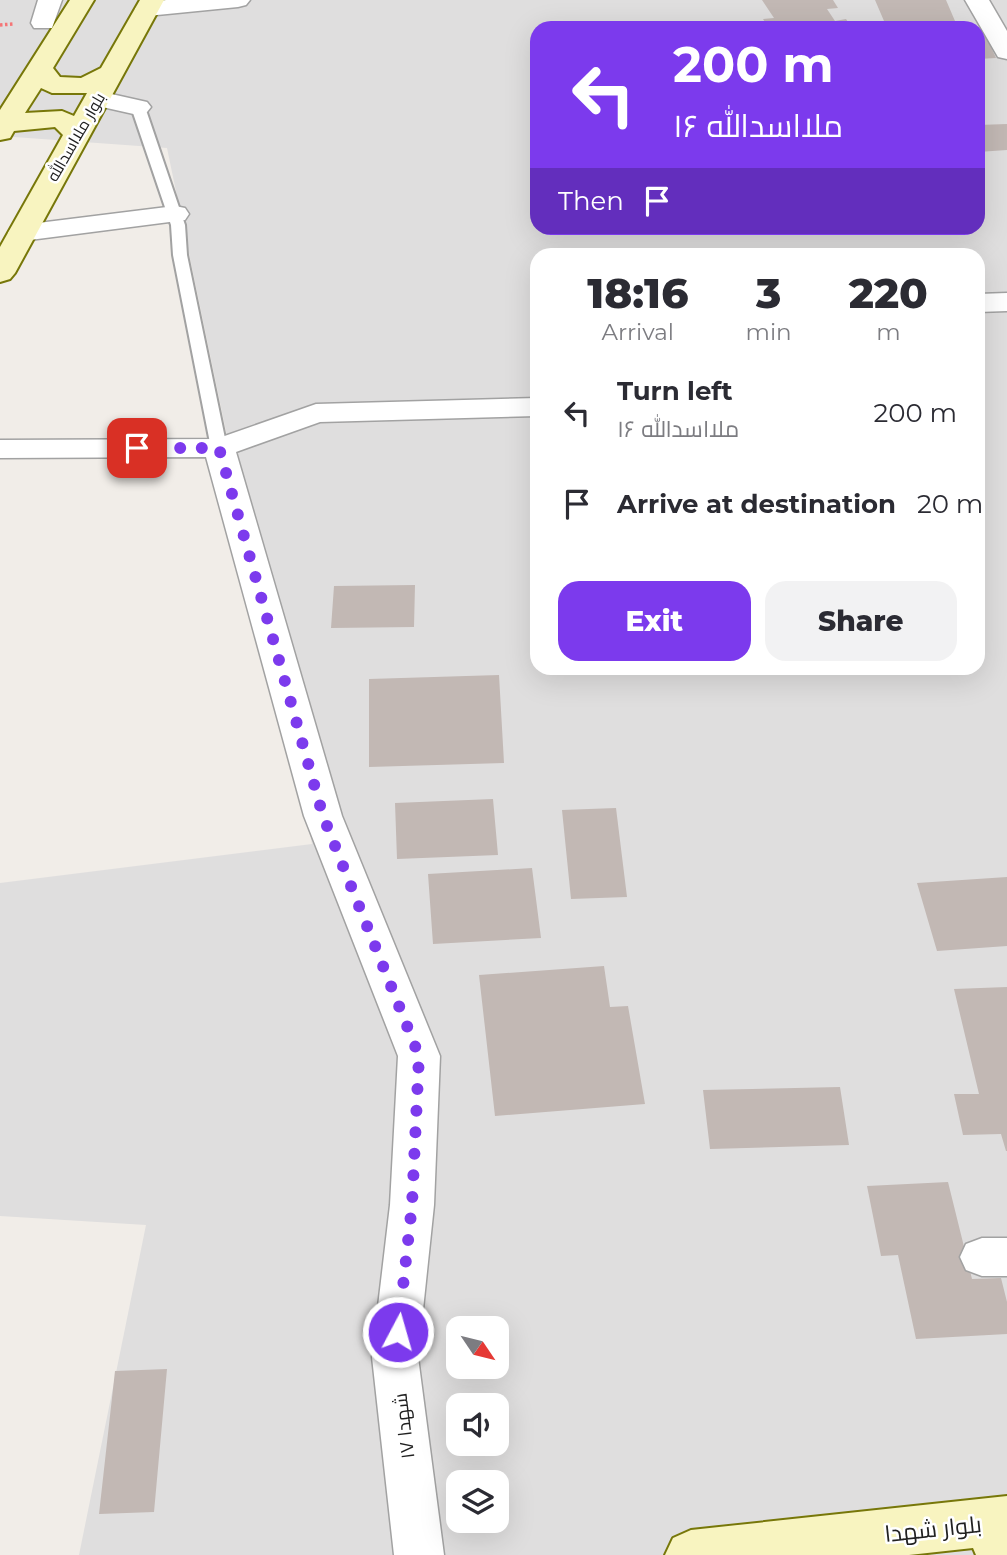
<!DOCTYPE html>
<html lang="en">
<head>
<meta charset="utf-8">
<style>
	:root { --surface:#fff; --page:#f2f2f3; --text:#2b2b33; --muted:#7c7c81; --accent:#7c3aed }
	body { margin:0; font-family:Montserrat,Cairo,sans-serif; background:var(--page); color:var(--text); height:100vh; display:flex; flex-direction:column; font-size:26px; white-space:nowrap }
	* { box-sizing:border-box; margin:0 }
	p { font-size:23px; color:var(--muted) }
	.icon { flex:none; width:38px; height:38px; fill:none; stroke:currentColor; stroke-width:2; stroke-linecap:round; stroke-linejoin:round }
	.map { position:relative; flex:1; overflow:hidden }
	.drawer { position:absolute; left:530px; top:248px; width:455px; height:427px; display:flex; flex-direction:column; background:var(--surface); border-radius:21px; box-shadow:0 7px 28px #0002 }
	.drawer>* { flex:none }
	.top-card { position:absolute; left:530px; top:21px; width:455px; height:214px; border-radius:21px; box-shadow:0 7px 28px #0002; background:#7c3aed; color:#fff; overflow:hidden }
	.needle { width:46px; rotate:125deg }
	.buttons { position:absolute; left:446px; top:1316px; display:grid; gap:14px }
	.buttons a { display:grid; place-items:center; width:63px; height:63px; border-radius:14px; background:var(--surface); box-shadow:0 7px 28px #0002; font-size:35px }
	.pin { position:absolute; display:grid; place-items:center; width:60px; height:60px; color:#fff; margin:-30px; border-radius:14px; box-shadow:0 4px 10px #0006 }
	.me { position:absolute; width:77px; margin:-38px; rotate:6deg; stroke-linejoin:round; filter:drop-shadow(0 0 5px #0008) }
	.turn { display:flex; align-items:center; gap:24px; height:147px; padding:0 28px; font-size:32px }
	.turn .icon { width:91px; height:91px; stroke-width:2.5 }
	.turn b { display:block; font-size:49px; line-height:60px }
	.then { display:flex; align-items:center; height:66px; padding:0 28px; background:#0003; gap:14px; font-size:26px }
	.eta { display:flex; justify-content:space-evenly; align-items:center; height:119px; text-align:center }
	.eta b { font-size:42px; font-weight:800; line-height:49px }
	.cta { display:flex; gap:14px; margin-top:auto; padding:14px 28px }
	.cta a { flex:1; height:80px; border-radius:21px; background:var(--accent); color:#fff; font-size:28px; font-weight:800; line-height:80px; text-align:center }
	.cta a+a { background:var(--page); color:var(--text) }
	ul { padding:0; list-style:none }
	li { display:flex; align-items:center; gap:21px; height:91px; padding:0 28px }
	li div { flex:1 }
	li b { display:block; font-size:26px }
	li em { font-style:normal }
	.map>svg:first-child { display:block }
	.residential { fill:#dfdede; fill-rule:evenodd }
	.building { fill:#c2b8b4 }
	.lines { fill:none; stroke-linecap:round; stroke-linejoin:round }
	.lane-casing { stroke:#a2a2a2; stroke-width:4 }
	.street-casing { stroke:#a2a2a2; stroke-width:3 }
	.secondary-casing { stroke:#777709; stroke-width:4 }
	.path { stroke:#f57576; stroke-width:3.5; stroke-dasharray:2.5 2.5; stroke-linecap:butt }
	.lane { fill:#fff; fill-rule:evenodd }
	.street { fill:#fff; fill-rule:evenodd }
	.secondary { fill:#f8f4c0; fill-rule:evenodd }
	.route { stroke:#7c3aed; stroke-width:12; stroke-dasharray:0 21.6 }
	.labels { text-anchor:middle; dominant-baseline:central; stroke-width:5; stroke-linejoin:round; paint-order:stroke }
	.far-street-label { font-size:16px; fill:#212121; stroke:#fff }
	.street-label { font-size:19px; fill:#212121; stroke:#fff }
	.near-street-label { font-size:23px; fill:#212121; stroke:#fff }
</style>
</head>
<body>
<div class="map">
<svg width="1007" height="1555" viewBox="0 0 1007 1555">
	<rect width="100%" height="100%" fill="#f1ede8"/>
	<path class="residential" d="M 0,0 L 1007,0 L 1007,1555 L 79,1555 L 146,1225 L 0,1216 L 0,883 L 312,844 L 167,148 L 0,136 ZM 537,28 L 978,28 L 978,228 L 537,228 ZM 537,256 L 978,256 L 978,668 L 537,668 ZM 458,1328 L 497,1328 L 497,1367 L 458,1367 ZM 458,1405 L 497,1405 L 497,1444 L 458,1444 ZM 458,1482 L 497,1482 L 497,1521 L 458,1521 Z"/>
	<path class="building" d="M 762,0 L 833,0 L 838,8 L 827,9 L 835,21 L 846,19 L 852,28 L 768,27 L 763,19 L 774,18 Z
		M 875,0 L 946,0 L 958,28 L 887,28 Z
		M 978,36 L 986,36 L 996,58 L 978,59 Z
		M 1007,124 L 1007,150 L 978,152 L 978,125 Z
		M 415,585 L 414,627 L 331,628 L 334,586 Z
		M 499,675 L 504,763 L 369,767 L 369,679 Z
		M 493,799 L 498,855 L 397,859 L 395,803 Z
		M 616,808 L 627,897 L 571,899 L 562,810 Z
		M 532,868 L 541,938 L 433,944 L 428,874 Z
		M 1007,877 L 1007,946 L 937,951 L 917,883 Z
		M 604,966 L 610,1007 L 628,1006 L 645,1104 L 495,1116 L 479,975 Z
		M 1007,987 L 1007,1151 L 1006,1151 L 1001,1134 L 963,1135 L 954,1094 L 979,1094 L 954,989 Z
		M 840,1087 L 849,1145 L 710,1149 L 703,1090 Z
		M 948,1182 L 972,1279 L 1001,1278 L 1007,1302 L 1007,1334 L 916,1339 L 898,1255 L 881,1256 L 867,1186 Z
		M 167,1369 L 154,1512 L 99,1514 L 115,1371 Z"/>
	<g class="lines">
		<defs>
			<path id="lane" d="M 138,103 L 145,107 L 185,225 L 187,255 L 227,448 L 219,453 L 211,448 L 173,255 L 171,225 L 131,107 Z"/>
			<path id="street" d="M 38,0 L 62,0 L 52,28 L 34,28 L 31,23 Z
				M 166,0 L 250,0 L 246,5 L 238,7 L 147,16 L 139,14 L 135,9 L 139,4 Z
				M 965,0 L 989,0 L 1007,31 L 1007,59 L 998,57 Z
				M 98,91 L 147,102 L 151,107 L 147,112 L 138,115 L 89,104 L 85,99 L 89,94 Z
				M 175,206 L 185,208 L 189,214 L 185,220 L 22,241 L 12,239 L 8,233 L 12,227 L 22,225 Z
				M 1007,293 L 1007,311 L 978,312 L 978,294 Z
				M 537,398 L 537,416 L 320,422 L 236,452 L 342,816 L 440,1056 L 434,1205 L 418,1357 L 444,1555 L 394,1555 L 372,1357 L 390,1205 L 398,1056 L 304,816 L 206,457 L 0,458 L 0,440 L 216,439 L 316,404 Z
				M 982,1238 L 1007,1238 L 1007,1276 L 982,1276 L 966,1270 L 960,1257 L 966,1244 Z"/>
			<path id="secondary" d="M 70,0 L 94,0 L 53,68 L 60,77 L 81,78 L 101,68 L 140,0 L 164,0 L 15,273 L 10,279 L 0,282 L 0,247 L 63,135 L 55,127 L 14,131 L 10,138 L 0,140 L 0,110 ZM 41,88 L 52,93 L 87,93 L 74,116 L 62,111 L 25,113 Z
				M 1007,1496 L 1007,1555 L 976,1555 L 973,1548 L 909,1555 L 665,1555 L 673,1538 L 691,1530 Z"/>
		</defs>
		<use href="#lane" class="lane-casing"/>
		<use href="#street" class="street-casing"/>
		<use href="#secondary" class="secondary-casing"/>
		<path class="path" d="M 0,25 L 13,24"/>
		<use href="#lane" class="lane"/>
		<use href="#street" class="street"/>
		<use href="#secondary" class="secondary"/>
	</g>
	<g class="lines">
		<path class="route" d="M 137,448 L 219,448 L 323,816 L 419,1056 L 412,1205 L 398,1332"/>
	</g>
	<g class="labels">
		<g class="far-street-label">
			<text transform="translate(76 137) rotate(-60)">بلوار ملااسدالله</text>
		</g>
		<g class="street-label">
			<text transform="translate(404 1426) rotate(-97)">شهدا ۱۷</text>
		</g>
		<g class="near-street-label">
			<text transform="translate(933 1529) rotate(-6)">بلوار شهدا</text>
		</g>
	</g>
</svg>
<div class="buttons">
<a><svg class="needle" viewBox="-14 -14 28 28"><path d="M0-13l5 13h-10z" fill="#e53935"/><path d="M0 13l5-13h-10z" fill="#7c7c81"/></svg></a>
<a><svg class="icon" aria-label="sound" viewBox="0 0 24 24"><path d="M4 9h4l5-4v14l-5-4H4zM17 9q2 3 0 6"/></svg></a>
<a><svg class="icon" aria-label="layers" viewBox="0 0 24 24"><path d="M12 4l9 5-9 5-9-5zM3 14l9 5 9-5"/></svg></a>
</div>
<div class="pin" style="left:137px;top:448px;background:#d93025"><svg class="icon" aria-label="arrive" viewBox="0 0 24 24"><path d="M6 21V4h12l-3 4 3 4H6"/></svg></div>
<svg class="me" style="left:398px;top:1332px" viewBox="-20 -20 40 40"><circle r="17" fill="#7c3aed" stroke="#fff" stroke-width="3"/><path d="M0-11L8 9 0 5-8 9z" fill="#fff"/></svg>
<div class="top-card">
<div class="turn"><svg class="icon" aria-label="left" viewBox="0 0 24 24"><path d="M17 20v-9H6M10 6l-5 5 5 5"/></svg><div><b>200 m</b>ملااسدالله ۱۶</div></div>
<div class="then">Then<svg class="icon" aria-label="arrive" viewBox="0 0 24 24"><path d="M6 21V4h12l-3 4 3 4H6"/></svg></div>
</div>
<section class="drawer">
<div class="eta">
<div><b>18:16</b><p>Arrival</p></div>
<div><b>3</b><p>min</p></div>
<div><b>220</b><p>m</p></div>
</div>
<ul>
<li><svg class="icon" aria-label="left" viewBox="0 0 24 24"><path d="M17 20v-9H6M10 6l-5 5 5 5"/></svg><div><b>Turn left</b><p>ملااسدالله ۱۶</p></div><em>200 m</em></li>
<li><svg class="icon" aria-label="arrive" viewBox="0 0 24 24"><path d="M6 21V4h12l-3 4 3 4H6"/></svg><div><b>Arrive at destination</b></div><em>20 m</em></li>
</ul>
<div class="cta"><a>Exit</a><a>Share</a></div>
</section>
</div>
</body>
</html>
